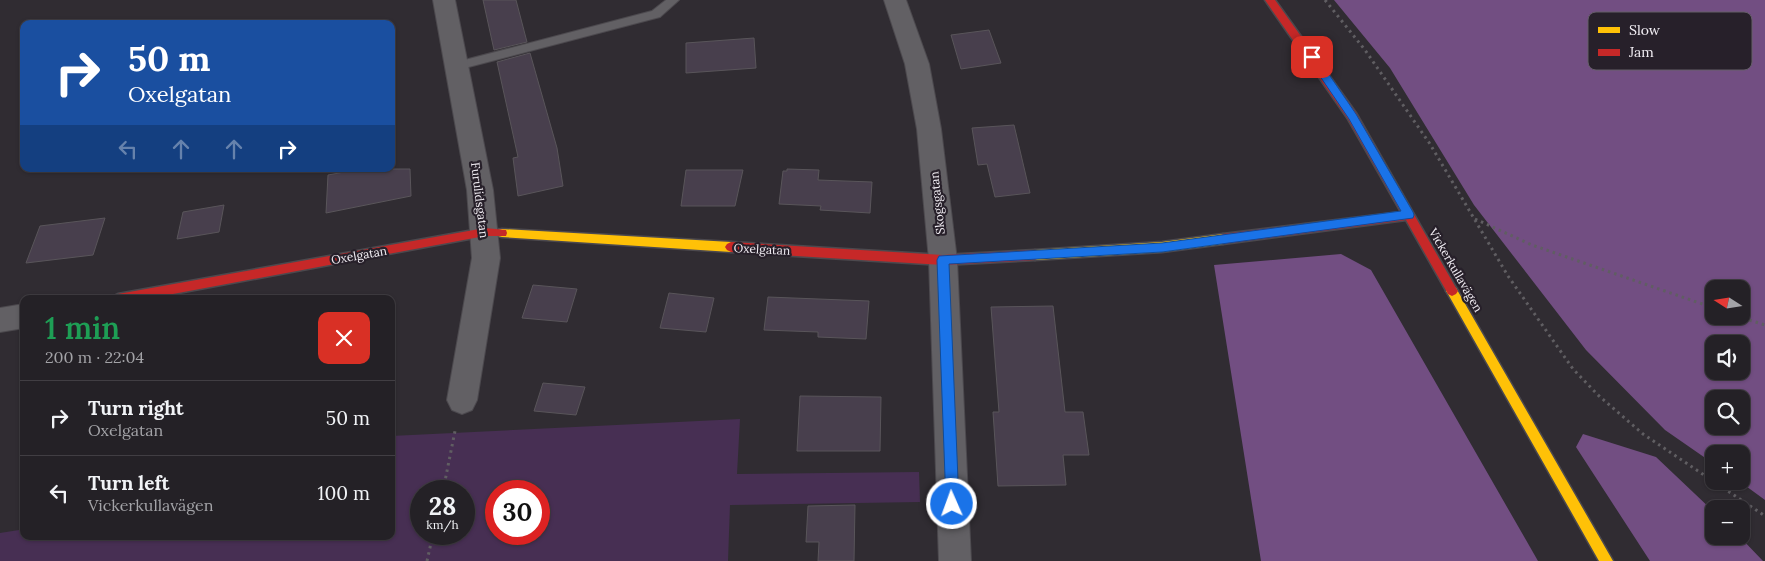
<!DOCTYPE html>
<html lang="en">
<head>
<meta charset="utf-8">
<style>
	:root { --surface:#242126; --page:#2c292e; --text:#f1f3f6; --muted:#a3a3a7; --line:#413e43 }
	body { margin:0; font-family:Lora,serif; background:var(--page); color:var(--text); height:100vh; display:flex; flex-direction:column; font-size:19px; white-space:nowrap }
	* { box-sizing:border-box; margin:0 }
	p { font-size:16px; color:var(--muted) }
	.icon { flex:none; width:28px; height:28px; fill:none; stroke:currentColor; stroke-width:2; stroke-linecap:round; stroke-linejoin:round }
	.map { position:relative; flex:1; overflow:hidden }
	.details { position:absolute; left:20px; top:295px; width:375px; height:245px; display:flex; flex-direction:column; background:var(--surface); border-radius:10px; box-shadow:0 1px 4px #0004,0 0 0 1px var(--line) }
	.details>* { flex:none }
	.guide { position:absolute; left:20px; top:20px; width:375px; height:152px; border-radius:10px; box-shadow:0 1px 4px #0004,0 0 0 1px var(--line); background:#1a4fa0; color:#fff; overflow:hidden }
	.needle { width:32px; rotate:282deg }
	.fabs { position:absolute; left:1705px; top:280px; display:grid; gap:10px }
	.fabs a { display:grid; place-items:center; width:45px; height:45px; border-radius:10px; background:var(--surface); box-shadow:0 1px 4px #0004,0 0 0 1px var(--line); font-size:25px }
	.speed { position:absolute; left:410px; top:480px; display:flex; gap:10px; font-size:25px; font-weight:700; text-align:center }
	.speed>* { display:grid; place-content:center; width:65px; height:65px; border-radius:50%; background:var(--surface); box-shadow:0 1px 4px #0004,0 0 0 1px var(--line); line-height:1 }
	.speed small { font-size:12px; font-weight:400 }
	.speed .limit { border:8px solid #d22; background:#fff; color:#111 }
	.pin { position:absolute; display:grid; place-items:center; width:42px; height:42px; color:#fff; margin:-21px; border-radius:10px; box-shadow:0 2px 8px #0006 }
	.me { position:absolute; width:55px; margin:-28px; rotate:358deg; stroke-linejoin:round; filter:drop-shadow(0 0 4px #0008) }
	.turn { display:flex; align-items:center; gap:18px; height:105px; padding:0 25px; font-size:22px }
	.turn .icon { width:65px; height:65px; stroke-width:2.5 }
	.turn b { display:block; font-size:35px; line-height:42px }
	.lanes { display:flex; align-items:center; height:48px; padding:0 25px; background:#0003; justify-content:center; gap:25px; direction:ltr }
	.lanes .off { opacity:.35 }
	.round { display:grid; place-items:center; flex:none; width:52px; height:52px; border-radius:10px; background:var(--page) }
	.overview { display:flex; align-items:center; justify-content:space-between; height:85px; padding:0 25px }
	h1 { font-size:30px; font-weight:600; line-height:38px; color:#1e9e55 }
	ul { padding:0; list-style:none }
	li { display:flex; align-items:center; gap:15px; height:75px; padding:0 25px; border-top:1px solid var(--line) }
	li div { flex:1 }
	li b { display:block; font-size:19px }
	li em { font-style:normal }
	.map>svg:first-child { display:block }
	.green { fill:#472f53; fill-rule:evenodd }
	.forest { fill:#724e82; fill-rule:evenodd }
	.building { fill:#483f4d; stroke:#59555a }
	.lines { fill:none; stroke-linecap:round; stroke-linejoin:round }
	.lane-casing { stroke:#4c494e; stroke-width:2 }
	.street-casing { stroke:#4c494e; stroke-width:2 }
	.slow-casing { stroke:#4c494e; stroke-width:3 }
	.jam-casing { stroke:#4c494e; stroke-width:3 }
	.path { stroke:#605e62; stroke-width:3; stroke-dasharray:2.5 4; stroke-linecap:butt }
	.lane { fill:#626064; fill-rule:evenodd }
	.street { fill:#626064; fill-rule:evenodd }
	.slow { fill:#ffc107; fill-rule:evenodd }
	.jam { fill:#c62828; fill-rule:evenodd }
	.route { fill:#1a73e8; stroke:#114b97 }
	.labels { text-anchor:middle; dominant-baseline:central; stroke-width:4.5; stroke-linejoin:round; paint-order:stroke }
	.street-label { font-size:12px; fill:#f2eef4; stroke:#27202a }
	.key { fill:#27202a; stroke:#645e67; stroke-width:1 }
	.key-label { font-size:14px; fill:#f2eef4 }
</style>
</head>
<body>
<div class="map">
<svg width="1765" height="561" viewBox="0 0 1765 561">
	<rect width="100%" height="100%" fill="#302c32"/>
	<path class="green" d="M 740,419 L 737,474 L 919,472 L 920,502 L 730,505 L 728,561 L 0,561 L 0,533 L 19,530 L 24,522 L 24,536 L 391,536 L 391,436 ZM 421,491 L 464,491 L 464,534 L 421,534 ZM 539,491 L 539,534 L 496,534 L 496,491 Z"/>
	<path class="forest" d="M 1334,0 L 1765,0 L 1765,500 L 1739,481 L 1741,481 L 1741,454 L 1714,454 L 1714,464 L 1665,430 L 1586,350 L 1474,205 L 1390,68 ZM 1714,289 L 1741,289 L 1741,316 L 1714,316 ZM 1714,344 L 1741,344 L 1741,371 L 1714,371 ZM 1714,399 L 1741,399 L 1741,426 L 1714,426 Z
		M 1341,254 L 1371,270 L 1538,561 L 1261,561 L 1214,265 Z
		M 1583,434 L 1656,457 L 1714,512 L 1714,536 L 1739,536 L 1763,561 L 1650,561 L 1576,447 Z"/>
	<path class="building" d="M 483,0 L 516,0 L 527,42 L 494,50 Z
		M 989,30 L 1001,63 L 961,69 L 951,35 Z
		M 754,38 L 756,68 L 686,73 L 686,43 Z
		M 530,53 L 557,148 L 563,186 L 518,196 L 513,158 L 518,157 L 497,62 Z
		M 1014,125 L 1030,193 L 995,197 L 987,164 L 978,165 L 972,128 Z
		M 361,169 L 410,169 L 411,196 L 326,213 L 328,175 Z
		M 787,169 L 819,170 L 818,180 L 872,182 L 870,213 L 820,210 L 821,206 L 779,204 L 783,171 L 787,171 Z
		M 686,170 L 743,170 L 735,206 L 681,206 Z
		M 224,205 L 219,232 L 177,239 L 183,212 Z
		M 105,218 L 93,255 L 26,263 L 40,226 Z
		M 533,285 L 577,289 L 567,322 L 522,318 Z
		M 669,293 L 714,298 L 706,332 L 660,328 Z
		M 768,297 L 869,301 L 866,339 L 818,337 L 818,332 L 764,330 Z
		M 1053,306 L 1065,412 L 1083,412 L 1089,455 L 1063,455 L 1066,485 L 998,486 L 993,412 L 999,412 L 991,307 Z
		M 543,383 L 585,387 L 576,415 L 534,411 Z
		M 800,396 L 881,397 L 880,451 L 797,451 Z
		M 855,505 L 854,561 L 818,561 L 819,542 L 806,542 L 808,506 Z"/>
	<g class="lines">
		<defs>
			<path id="lane" d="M 666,0 L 679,0 L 660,17 L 457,70 L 451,66 L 457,62 L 652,11 Z"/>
			<path id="street" d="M 433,0 L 455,0 L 493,190 L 500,258 L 477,400 L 472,410 L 462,414 L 452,410 L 447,400 L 472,258 L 467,190 Z
				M 884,0 L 906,0 L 929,64 L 941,129 L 957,260 L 971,561 L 939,561 L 929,260 L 917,129 L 905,64 Z
				M 24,304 L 24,328 L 0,332 L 0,308 Z"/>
			<path id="slow" d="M 502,229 L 731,242 L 735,244 L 737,247 L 735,250 L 731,252 L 502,237 L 498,236 L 497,233 L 498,230 Z
				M 1223,234 L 1227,236 L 1228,239 L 1227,242 L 1223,244 L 1162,252 L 1035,260 L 1031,258 L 1029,255 L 1031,252 L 1035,250 L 1162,242 Z
				M 1452,286 L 1456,288 L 1613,561 L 1599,561 L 1448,294 L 1446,291 L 1448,288 Z"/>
			<path id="jam" d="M 1265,0 L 1275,0 L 1356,113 L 1456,288 L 1458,291 L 1456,294 L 1452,296 L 1448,294 L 1406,220 L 1223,244 L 1219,242 L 1218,239 L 1219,236 L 1223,234 L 1401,212 L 1348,119 Z
				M 485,228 L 506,230 L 507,233 L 506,236 L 485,236 L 146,299 L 112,299 L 114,296 L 118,294 Z
				M 731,242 L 943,255 L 1035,250 L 1039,252 L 1041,255 L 1039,258 L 1035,260 L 943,265 L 731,252 L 727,250 L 725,247 L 727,244 Z"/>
		</defs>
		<use href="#lane" class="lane-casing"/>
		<use href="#street" class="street-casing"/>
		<use href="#slow" class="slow-casing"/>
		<use href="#jam" class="jam-casing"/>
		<path class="path" d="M 1325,0 L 1365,50 L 1430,144 L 1508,276 L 1573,369 L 1598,395 L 1643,434 L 1765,516
			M 1475,219 L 1532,245 L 1714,308
			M 1737,316 L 1765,325
			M 443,491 L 455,431
			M 427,561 L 433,534"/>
		<use href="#lane" class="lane"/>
		<use href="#street" class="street"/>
		<use href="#slow" class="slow"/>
		<use href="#jam" class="jam"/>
	</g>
	<path class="route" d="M 1312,53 L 1315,54 L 1356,114 L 1413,212 L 1414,215 L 1413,218 L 1162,252 L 949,264 L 959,504 L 957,509 L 952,511 L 948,509 L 946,504 L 937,260 L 939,256 L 1162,243 L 1401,211 L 1349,119 L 1307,57 Z"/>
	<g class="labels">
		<g class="street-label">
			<text transform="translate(480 200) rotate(83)">Furulidsgatan</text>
			<text transform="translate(937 203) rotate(-96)">Skogsgatan</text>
			<text transform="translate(762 249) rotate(3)">Oxelgatan</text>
			<text transform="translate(359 255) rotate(-10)">Oxelgatan</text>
			<text transform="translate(1456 270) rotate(60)">Vickerkullavägen</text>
		</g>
	</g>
	<rect x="1588" y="12" width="164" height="58" rx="8" class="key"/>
	<rect x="1598" y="27" width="22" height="6" fill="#ffc107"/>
	<rect x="1598" y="49" width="22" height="7" fill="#c62828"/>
	<g class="key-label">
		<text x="1629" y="35">Slow</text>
		<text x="1629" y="57">Jam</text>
	</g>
</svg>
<div class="fabs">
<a><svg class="needle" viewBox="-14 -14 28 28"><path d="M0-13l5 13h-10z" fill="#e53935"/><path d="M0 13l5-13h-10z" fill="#a3a3a7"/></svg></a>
<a><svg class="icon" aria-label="sound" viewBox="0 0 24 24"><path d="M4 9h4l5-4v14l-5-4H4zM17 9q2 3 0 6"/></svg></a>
<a><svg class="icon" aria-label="search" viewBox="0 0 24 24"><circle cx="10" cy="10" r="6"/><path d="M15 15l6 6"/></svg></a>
<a>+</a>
<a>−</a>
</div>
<div class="speed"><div>28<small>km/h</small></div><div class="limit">30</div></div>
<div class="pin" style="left:1312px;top:57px;background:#d93025"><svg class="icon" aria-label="arrive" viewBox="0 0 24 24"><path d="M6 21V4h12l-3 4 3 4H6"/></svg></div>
<svg class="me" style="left:952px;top:504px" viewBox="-20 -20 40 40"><circle r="17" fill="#1a73e8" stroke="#fff" stroke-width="3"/><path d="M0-11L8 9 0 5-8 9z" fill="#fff"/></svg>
<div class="guide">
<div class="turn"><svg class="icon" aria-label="right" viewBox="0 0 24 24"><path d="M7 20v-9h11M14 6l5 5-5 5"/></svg><div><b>50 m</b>Oxelgatan</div></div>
<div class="lanes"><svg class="icon off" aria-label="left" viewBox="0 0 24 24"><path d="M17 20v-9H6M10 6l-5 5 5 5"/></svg><svg class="icon off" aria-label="ahead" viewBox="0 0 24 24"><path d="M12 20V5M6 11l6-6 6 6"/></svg><svg class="icon off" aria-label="ahead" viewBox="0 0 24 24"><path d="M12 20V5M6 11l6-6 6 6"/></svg><svg class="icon" aria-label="right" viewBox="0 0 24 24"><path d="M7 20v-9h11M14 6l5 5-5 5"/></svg></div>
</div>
<section class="details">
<div class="overview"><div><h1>1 min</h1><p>200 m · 22:04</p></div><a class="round" style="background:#d93025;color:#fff"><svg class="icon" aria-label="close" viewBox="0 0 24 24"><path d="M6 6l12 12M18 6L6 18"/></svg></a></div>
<ul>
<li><svg class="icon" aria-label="right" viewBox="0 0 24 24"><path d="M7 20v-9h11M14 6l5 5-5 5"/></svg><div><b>Turn right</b><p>Oxelgatan</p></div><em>50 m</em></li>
<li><svg class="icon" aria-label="left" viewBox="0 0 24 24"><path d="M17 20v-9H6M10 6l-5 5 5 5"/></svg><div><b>Turn left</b><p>Vickerkullavägen</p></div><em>100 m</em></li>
</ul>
</section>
</div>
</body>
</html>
